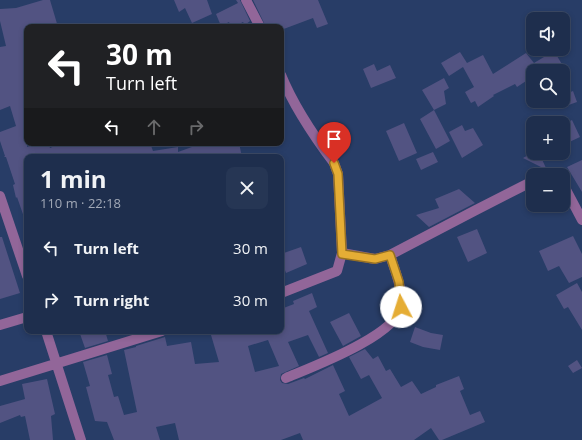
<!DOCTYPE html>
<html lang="en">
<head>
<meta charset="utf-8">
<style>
	:root { --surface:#1e2e4d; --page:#263654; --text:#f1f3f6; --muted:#a1a8b6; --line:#3c4a65 }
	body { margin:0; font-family:"Open Sans",sans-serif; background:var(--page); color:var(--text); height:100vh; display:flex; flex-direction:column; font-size:15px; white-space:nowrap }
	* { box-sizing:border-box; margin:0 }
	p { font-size:13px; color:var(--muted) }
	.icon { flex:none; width:22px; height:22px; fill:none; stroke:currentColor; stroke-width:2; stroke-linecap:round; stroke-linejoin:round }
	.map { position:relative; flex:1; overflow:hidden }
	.details { position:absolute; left:24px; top:154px; width:260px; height:180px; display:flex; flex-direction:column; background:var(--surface); border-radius:8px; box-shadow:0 2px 6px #0003,0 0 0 1px var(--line) }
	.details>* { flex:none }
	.banner { position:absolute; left:24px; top:24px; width:260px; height:122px; border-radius:8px; box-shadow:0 2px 6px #0003,0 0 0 1px var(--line); background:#202124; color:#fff; overflow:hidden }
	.tools { position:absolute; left:526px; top:12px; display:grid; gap:8px }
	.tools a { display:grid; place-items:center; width:44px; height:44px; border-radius:8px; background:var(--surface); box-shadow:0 2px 6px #0003,0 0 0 1px var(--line); font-size:20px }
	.pin { position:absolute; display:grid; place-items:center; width:34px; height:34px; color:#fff; margin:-41px -17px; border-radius:50% 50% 50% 0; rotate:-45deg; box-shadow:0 0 4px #0007 }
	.pin .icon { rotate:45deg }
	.me { position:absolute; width:44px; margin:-22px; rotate:355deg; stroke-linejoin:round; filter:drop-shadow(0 0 3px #0008) }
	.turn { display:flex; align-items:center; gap:14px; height:84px; padding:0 16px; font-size:18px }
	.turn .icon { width:52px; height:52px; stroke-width:2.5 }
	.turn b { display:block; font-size:28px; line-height:34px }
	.lanes { display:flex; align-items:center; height:38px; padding:0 16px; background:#0003; justify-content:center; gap:20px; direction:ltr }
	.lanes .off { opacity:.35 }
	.round { display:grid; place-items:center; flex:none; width:42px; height:42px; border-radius:8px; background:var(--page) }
	.summary { display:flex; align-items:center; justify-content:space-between; height:68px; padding:0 16px }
	h1 { font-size:24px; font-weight:700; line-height:30px }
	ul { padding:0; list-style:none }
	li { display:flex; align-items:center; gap:12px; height:52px; padding:0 16px }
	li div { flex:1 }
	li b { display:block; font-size:15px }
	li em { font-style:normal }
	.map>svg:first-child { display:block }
	.building { fill:#525382; fill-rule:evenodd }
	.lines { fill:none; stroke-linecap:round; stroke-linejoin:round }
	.minor { stroke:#926699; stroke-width:10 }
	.route-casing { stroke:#957022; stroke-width:10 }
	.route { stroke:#e5ad35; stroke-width:7 }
</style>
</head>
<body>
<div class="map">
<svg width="582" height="440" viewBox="0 0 582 440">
	<rect width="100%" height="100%" fill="#283d67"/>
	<path class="building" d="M 43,0 L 50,0 L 58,27 L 27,27 L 27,147 L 38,143 L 48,143 L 50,148 L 62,143 L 83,143 L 84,147 L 97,143 L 150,143 L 153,151 L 178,147 L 178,152 L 203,143 L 239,143 L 242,157 L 27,157 L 27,220 L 25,220 L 17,197 L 16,198 L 13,185 L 15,184 L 6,157 L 4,157 L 5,156 L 0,141 L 0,132 L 16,126 L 10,106 L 0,110 L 0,47 L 6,46 L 0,21 L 0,9 L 16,8 Z
		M 174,0 L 207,0 L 212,14 L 192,23 L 185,8 L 179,12 Z
		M 236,0 L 240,0 L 250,21 L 245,25 L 243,22 L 233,27 L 231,27 L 229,22 L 221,26 L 216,14 L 238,3 Z
		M 253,0 L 318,0 L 328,24 L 317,28 L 313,18 L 281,30 L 281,27 L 266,27 Z
		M 554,51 L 563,66 L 555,71 L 533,71 L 533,93 L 526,81 L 517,87 L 515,84 L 493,95 L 494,96 L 478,107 L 475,101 L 471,103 L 465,92 L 474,87 L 463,67 L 449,76 L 441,63 L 460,52 L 467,63 L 483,55 L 493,74 L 526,53 L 534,63 Z
		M 374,64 L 377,71 L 390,65 L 396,78 L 371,88 L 363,69 Z
		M 444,78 L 449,88 L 444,91 L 446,104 L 434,110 L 422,90 Z
		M 573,91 L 577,102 L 563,107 L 563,95 Z
		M 434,110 L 450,141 L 436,149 L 420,119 Z
		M 572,120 L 580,137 L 563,145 L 563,125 Z
		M 404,123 L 417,153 L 399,161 L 386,131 Z
		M 462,125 L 465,131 L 473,128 L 483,145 L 462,158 L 449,132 Z
		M 433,152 L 438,162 L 421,170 L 416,159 Z
		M 532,153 L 539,153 L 546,168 L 545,169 L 523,158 Z
		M 582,160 L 582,192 L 567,167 Z
		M 459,189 L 475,203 L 429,227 L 416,215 L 439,208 L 435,199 Z
		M 477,229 L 487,253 L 468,262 L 457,237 Z
		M 573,236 L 582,254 L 582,277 L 569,283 L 559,266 L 548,271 L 539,251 Z
		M 0,237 L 2,237 L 20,293 L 0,299 Z
		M 301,247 L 307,264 L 286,273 L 281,259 L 281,254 Z
		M 577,283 L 582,292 L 582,330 L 568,307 L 564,309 L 556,295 Z
		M 312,293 L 317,307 L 309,311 L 328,353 L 319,357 L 308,335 L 288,342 L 299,366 L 281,374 L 280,380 L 282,383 L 288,384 L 304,378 L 305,379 L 333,365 L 345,391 L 339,394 L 349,416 L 382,398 L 369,375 L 361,379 L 349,357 L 365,349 L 373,359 L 378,356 L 386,371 L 390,369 L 401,387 L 412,381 L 421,394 L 436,387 L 436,385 L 459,376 L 464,389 L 460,391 L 470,415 L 480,411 L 485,422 L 442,440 L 439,440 L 431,428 L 414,440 L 303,440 L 300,433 L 281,440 L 179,440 L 175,423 L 156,427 L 160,440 L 114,440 L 107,422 L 95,421 L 86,387 L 90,386 L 83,362 L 107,355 L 112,374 L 108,375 L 114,397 L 118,396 L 124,415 L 137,412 L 124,350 L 136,347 L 136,346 L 165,337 L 167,346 L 191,342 L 195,364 L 219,362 L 211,335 L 224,331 L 281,331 L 281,309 L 294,304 L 293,301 ZM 268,340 L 279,366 L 255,372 L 248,346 Z
		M 349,313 L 361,336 L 343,346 L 330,322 Z
		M 415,327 L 431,333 L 443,335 L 440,350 L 423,347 L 410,342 Z
		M 79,331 L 105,331 L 108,341 L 85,348 Z
		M 577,360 L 582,368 L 573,373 L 568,366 Z
		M 47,379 L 55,414 L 51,416 L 53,440 L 30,440 L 25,416 L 21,417 L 20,415 L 0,423 L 0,406 L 25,399 L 22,384 Z"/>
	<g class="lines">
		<path class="minor" d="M 246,0 L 260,27
			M 281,75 C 294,107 313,135 334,163 L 338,174 L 342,253 L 337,271 L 281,293
			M 546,175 L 554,172 L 557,175
			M 563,184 L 582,220
			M 0,196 L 27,276
			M 342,253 L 375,259 L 390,255 L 476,210 L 533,181
			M 0,325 L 27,317
			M 46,331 L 81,440
			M 286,378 C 312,367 398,335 401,306 C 403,289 395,271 390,255
			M 0,381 L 162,331"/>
	</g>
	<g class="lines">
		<defs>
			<path id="route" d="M 334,163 L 338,174 L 342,254 L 375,259 L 390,255 L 399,282 L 401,307"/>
		</defs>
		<use href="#route" class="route-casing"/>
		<use href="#route" class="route"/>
	</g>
</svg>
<div class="tools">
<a><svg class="icon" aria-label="sound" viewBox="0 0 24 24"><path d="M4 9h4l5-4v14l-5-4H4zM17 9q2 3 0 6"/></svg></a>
<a><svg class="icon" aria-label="search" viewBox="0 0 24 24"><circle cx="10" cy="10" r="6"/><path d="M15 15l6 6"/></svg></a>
<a>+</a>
<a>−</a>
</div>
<div class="pin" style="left:334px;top:163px;background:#d93025"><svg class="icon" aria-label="arrive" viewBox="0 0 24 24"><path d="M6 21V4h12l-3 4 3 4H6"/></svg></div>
<svg class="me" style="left:401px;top:307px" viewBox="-20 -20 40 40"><circle r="19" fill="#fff"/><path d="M0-13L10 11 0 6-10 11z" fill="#e5ad35"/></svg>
<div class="banner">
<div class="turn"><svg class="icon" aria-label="left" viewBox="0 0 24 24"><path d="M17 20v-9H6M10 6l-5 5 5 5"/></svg><div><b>30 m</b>Turn left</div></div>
<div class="lanes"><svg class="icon" aria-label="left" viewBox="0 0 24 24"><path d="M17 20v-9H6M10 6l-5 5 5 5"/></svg><svg class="icon off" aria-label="ahead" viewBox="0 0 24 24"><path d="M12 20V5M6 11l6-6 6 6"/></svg><svg class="icon off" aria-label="right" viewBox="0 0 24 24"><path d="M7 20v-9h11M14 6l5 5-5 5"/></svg></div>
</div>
<section class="details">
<div class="summary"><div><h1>1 min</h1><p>110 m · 22:18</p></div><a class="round"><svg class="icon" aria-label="close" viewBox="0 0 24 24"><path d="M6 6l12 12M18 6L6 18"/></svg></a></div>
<ul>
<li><svg class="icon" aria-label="left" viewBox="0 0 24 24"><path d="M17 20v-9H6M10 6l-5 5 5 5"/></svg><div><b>Turn left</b></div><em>30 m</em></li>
<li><svg class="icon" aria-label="right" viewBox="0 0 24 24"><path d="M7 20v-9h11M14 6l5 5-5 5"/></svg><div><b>Turn right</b></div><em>30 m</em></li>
</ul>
</section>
</div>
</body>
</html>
